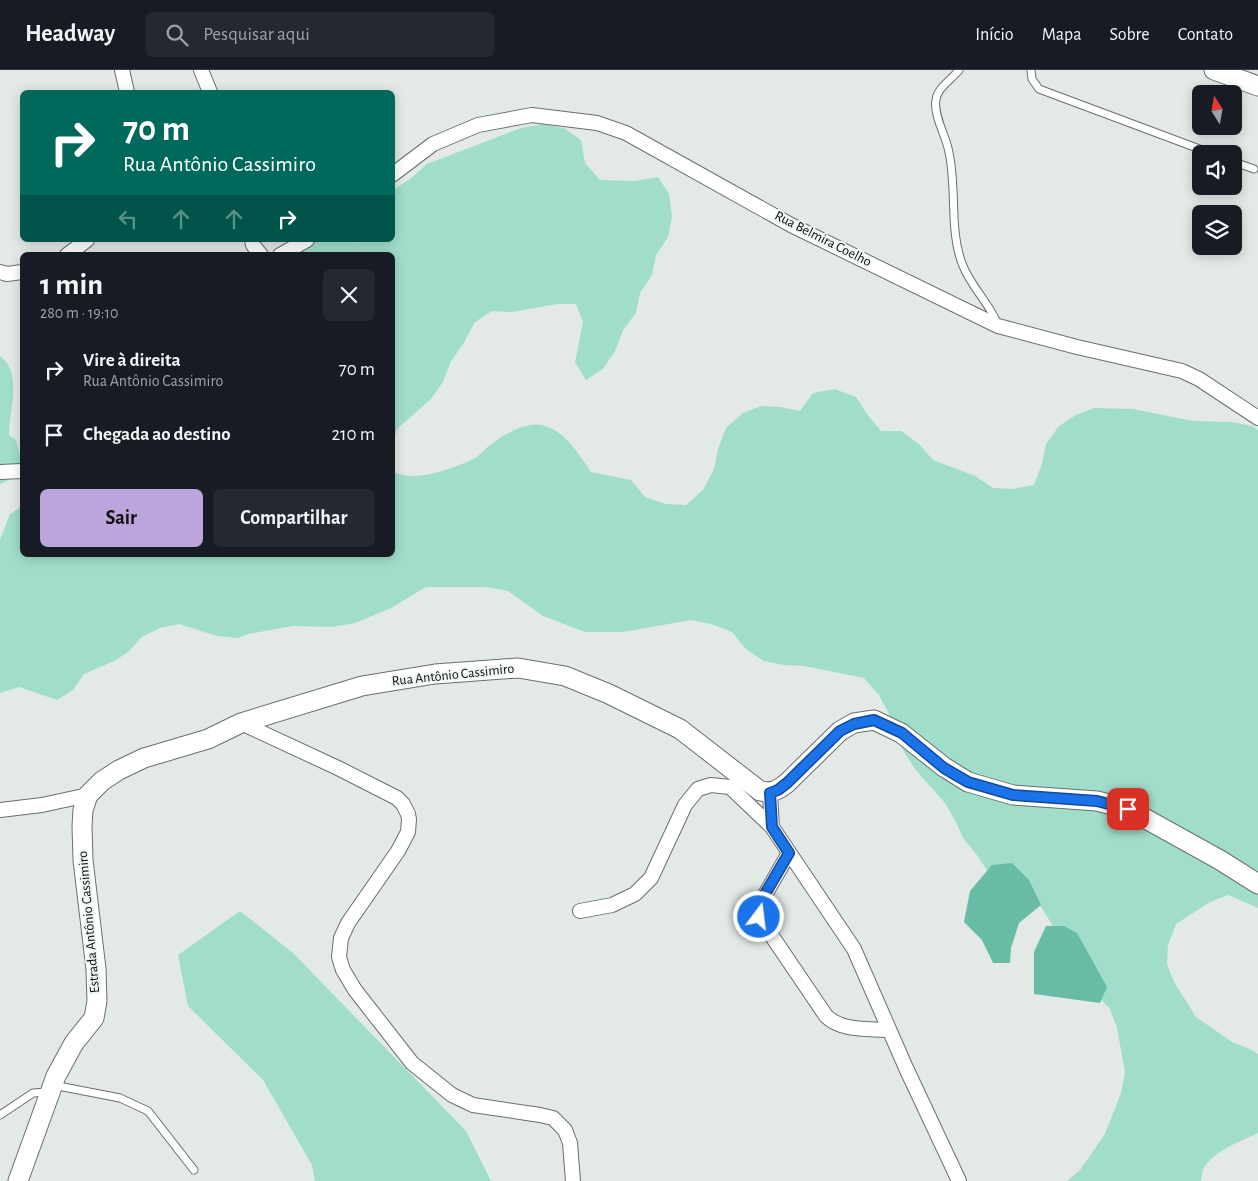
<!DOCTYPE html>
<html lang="pt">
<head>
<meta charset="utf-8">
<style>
	:root { --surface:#171b24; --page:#242831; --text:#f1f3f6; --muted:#9ea1a6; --line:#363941; --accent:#bba5dc }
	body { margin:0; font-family:"Alegreya Sans",sans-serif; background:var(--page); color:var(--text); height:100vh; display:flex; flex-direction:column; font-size:19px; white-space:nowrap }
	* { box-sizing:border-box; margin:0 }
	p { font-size:16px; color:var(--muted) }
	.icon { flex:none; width:28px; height:28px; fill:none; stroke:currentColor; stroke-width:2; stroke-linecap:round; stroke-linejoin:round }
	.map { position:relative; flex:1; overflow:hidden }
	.sheet { position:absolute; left:20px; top:182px; width:375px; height:305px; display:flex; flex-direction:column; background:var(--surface); border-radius:8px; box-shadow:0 2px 12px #0003 }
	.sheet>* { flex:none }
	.guide { position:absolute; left:20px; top:20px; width:375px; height:152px; border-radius:8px; box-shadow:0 2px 12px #0003; background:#00695c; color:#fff; overflow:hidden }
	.needle { width:32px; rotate:349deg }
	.fabs { position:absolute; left:1192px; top:15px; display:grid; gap:10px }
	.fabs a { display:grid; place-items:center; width:50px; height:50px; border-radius:8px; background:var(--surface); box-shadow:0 2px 12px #0003; font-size:25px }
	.pin { position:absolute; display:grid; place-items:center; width:42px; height:42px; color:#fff; margin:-21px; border-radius:10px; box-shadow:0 2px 8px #0006 }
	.me { position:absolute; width:55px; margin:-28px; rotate:15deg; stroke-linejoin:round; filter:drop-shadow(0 0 4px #0008) }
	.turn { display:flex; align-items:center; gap:18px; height:105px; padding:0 20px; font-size:22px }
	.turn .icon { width:65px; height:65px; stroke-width:2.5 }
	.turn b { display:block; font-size:35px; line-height:42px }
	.lanes { display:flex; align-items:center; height:48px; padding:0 20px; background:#0003; justify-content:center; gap:25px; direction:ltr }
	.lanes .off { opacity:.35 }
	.round { display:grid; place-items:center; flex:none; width:52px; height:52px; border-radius:8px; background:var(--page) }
	.headline { display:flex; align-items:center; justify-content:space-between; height:85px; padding:0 20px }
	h1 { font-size:30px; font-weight:700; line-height:38px }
	.button { display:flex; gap:10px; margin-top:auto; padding:10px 20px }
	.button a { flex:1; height:58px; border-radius:8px; background:var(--accent); color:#111; font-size:20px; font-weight:700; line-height:58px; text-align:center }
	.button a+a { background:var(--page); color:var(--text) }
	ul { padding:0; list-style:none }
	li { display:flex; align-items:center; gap:15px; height:65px; padding:0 20px }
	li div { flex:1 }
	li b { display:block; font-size:19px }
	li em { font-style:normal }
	header { display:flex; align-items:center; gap:30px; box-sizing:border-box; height:70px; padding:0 25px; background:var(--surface); border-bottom:1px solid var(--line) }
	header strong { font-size:24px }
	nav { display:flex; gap:28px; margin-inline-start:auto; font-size:18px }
	.search { width:350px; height:45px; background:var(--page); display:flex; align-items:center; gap:12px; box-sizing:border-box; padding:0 18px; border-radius:8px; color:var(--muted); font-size:19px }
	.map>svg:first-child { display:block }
	.green { fill:#a0ddca }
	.water { fill:#68bba4 }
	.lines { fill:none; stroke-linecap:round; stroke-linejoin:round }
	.lane-casing { stroke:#696f6d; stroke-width:9 }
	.street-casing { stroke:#696f6d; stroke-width:16 }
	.secondary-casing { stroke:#696f6d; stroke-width:21 }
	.lane { stroke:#fff; stroke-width:7 }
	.street { stroke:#fff; stroke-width:14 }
	.secondary { stroke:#fff; stroke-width:19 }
	.route-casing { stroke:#114b97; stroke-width:12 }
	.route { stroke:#1a73e8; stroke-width:9 }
	.labels { text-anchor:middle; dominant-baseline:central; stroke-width:4; stroke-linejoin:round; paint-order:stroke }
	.street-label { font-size:14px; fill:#0a0c0b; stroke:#f0f7f4 }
</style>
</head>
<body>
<header>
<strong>Headway</strong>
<div class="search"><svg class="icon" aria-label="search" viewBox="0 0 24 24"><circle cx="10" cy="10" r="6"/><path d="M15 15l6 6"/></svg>Pesquisar aqui</div>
<nav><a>Início</a><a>Mapa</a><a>Sobre</a><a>Contato</a></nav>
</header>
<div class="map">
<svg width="1258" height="1111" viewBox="0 0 1258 1111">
	<rect width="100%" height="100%" fill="#e3e9e7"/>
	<path class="green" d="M 543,54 L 564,58 L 581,70 L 585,93 L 600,110 L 635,111 L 658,107 L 669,124 L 672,147 L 668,167 L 656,185 L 652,205 L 640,223 L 636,243 L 623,260 L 615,281 L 603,299 L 586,310 L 575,292 L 583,252 L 576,234 L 557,234 L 512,242 L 492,241 L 475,252 L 463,274 L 451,291 L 443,312 L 430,330 L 397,359 L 393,371 L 392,185 L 280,185 L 284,178 L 291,170 L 353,170 L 356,173 L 359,170 L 392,170 L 393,120 L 410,109 L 427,94 L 521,58 Z
		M 0,286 C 23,302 9,341 9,365 L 16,370 L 22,393 L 11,409 L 0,414 Z
		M 835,319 L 856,327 L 867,344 L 881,361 L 901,361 L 919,374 L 933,390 L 975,406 L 993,418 L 1012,419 L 1034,415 L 1042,394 L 1046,374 L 1059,356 L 1076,345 L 1094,338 L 1133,339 L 1193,351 L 1232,352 L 1252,356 L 1258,360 L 1258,838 L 1228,825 L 1210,832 L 1176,854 L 1168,875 L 1167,894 L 1174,912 L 1196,947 L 1232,972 L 1252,980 L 1258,984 L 1258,1063 C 1240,1072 1217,1079 1205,1096 C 1202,1099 1202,1106 1201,1111 L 1067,1111 L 1080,1100 L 1105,1064 L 1121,1023 L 1125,1002 L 1117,958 L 1110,939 L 1095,923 L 1059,871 L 1051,853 L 1030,818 L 988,802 L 977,785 L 963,768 L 955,750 L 945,733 L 915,699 L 904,682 L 890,646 L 879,625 L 864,608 L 804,596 L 784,595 L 764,591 L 746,579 L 732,562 L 711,554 L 691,550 L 623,562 L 585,562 L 543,546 L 508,521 L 487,517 L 426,517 L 391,538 L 355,553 L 332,557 L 293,556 L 248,564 L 238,568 L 217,566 L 179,554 L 160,558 L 142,567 L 128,582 L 116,590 L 84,604 L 73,620 L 57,630 L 19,617 L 0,623 L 0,470 L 10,444 L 22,436 L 22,485 L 392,485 L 393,398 L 393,402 C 399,404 406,406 412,406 C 429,407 460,396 475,388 C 482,384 486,377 493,373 C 541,337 563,358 591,402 L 631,410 L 645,427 L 666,434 L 686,435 L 703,420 L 714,399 L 718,379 L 726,358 L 743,343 L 761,336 L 780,337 L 800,341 L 813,323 Z
		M 240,841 L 293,883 L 466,1061 L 491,1111 L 315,1111 L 312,1095 L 263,1010 L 188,936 L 178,885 Z"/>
	<path class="water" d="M 1012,793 L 1029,810 L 1041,835 L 1019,853 L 1011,878 L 1010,893 L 993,893 L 982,870 L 964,852 L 970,821 L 992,795 Z
		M 1046,856 L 1064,856 L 1077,863 L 1107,917 L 1100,933 L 1034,924 L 1034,882 Z"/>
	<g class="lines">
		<defs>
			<path id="lane" d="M 959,0 C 952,9 937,18 936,30 C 933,43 945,65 948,78 C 958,117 948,159 963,196 C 972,218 990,234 998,255
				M 1031,0 L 1032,9 L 1039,19 L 1213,84
				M 1234,92 L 1254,99
				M 53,1015 L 120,1028 L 148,1041 L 194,1100
				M 0,1045 L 33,1023 L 48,1022"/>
			<path id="street" d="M 122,0 L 127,22
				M 201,0 L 210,22
				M 392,105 L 433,74 L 478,55 L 532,45 L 597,53 L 626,63 L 791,155 L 998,256 L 1077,277 L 1182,301 L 1199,309 L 1258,348
				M 252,170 L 253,175 L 261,185
				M 67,185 L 87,170
				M 280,185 L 307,170
				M 0,202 L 7,204 L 22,202
				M 0,402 L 22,401
				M 241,653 L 338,698 L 397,728 L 403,734 L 408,744 L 409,749 L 408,762 L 398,781 L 348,853 L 341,868 L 339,887 L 343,900 L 355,920 L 412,993 L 452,1025 L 473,1035 L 540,1045 L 553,1048 L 565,1060 L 570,1073 L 573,1111
				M 770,723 L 772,757
				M 0,740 L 42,735 L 88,725
				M 789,783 L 758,837 L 759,847 L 826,946 C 841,961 868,959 889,960
				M 580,841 L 612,835 L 635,824 L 651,808 L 685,735 L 698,719 L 711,715 L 730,717 L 772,757 L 854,879 L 906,998 L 959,1111"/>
			<path id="secondary" d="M 1214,0 L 1258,16
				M 18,1111 L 56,1006 L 74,973 L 94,948 L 97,931 L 96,899 L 83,790 L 82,756 L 83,740 L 88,725 L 102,711 L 119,700 L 144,688 L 208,669 L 241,653 L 362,616 L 435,604 L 518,598 L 565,606 L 609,624 L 680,659 L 760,721 C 772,723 777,721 787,713 L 840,661 L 854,653 L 874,650 L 901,663 L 944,697 L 968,712 L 1013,725 L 1097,731 L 1128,739 L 1220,790 L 1258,814"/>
		</defs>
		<use href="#lane" class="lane-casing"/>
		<use href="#street" class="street-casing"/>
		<use href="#secondary" class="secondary-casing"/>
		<use href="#lane" class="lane"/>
		<use href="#street" class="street"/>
		<use href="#secondary" class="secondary"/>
	</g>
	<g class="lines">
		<defs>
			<path id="route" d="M 759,847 L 758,836 L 789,783 L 772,757 L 770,723 L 778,720 L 787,713 L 840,661 L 854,654 L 874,650 L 902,663 L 944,698 L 968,712 L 1013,725 L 1097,731 L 1128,739"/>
		</defs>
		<use href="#route" class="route-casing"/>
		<use href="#route" class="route"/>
	</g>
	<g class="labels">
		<g class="street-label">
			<text transform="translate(823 169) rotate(27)">Rua Belmira Coelho</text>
			<text transform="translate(453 605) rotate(-6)">Rua Antônio Cassimiro</text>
			<text transform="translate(89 852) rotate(-95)">Estrada Antônio Cassimiro</text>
		</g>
	</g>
</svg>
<div class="fabs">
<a><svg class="needle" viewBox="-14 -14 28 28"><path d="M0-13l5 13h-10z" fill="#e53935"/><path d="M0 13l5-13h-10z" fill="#9ea1a6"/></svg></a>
<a><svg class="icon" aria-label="sound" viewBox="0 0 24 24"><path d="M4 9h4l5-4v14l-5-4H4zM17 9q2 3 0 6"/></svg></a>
<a><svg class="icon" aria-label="layers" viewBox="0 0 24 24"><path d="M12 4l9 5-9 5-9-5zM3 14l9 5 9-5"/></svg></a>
</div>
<div class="pin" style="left:1128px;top:739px;background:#d93025"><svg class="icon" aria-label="arrive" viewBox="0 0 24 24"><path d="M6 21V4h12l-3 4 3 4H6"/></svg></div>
<svg class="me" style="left:759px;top:847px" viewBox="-20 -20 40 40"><circle r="17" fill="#1a73e8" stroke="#fff" stroke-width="3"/><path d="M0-11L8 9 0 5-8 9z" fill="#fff"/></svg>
<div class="guide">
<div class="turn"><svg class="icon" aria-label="right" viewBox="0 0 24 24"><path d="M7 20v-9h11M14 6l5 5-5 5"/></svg><div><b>70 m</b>Rua Antônio Cassimiro</div></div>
<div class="lanes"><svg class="icon off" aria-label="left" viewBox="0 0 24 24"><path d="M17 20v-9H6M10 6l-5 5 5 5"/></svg><svg class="icon off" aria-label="ahead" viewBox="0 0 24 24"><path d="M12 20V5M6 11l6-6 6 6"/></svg><svg class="icon off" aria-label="ahead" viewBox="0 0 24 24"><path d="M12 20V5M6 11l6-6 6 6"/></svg><svg class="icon" aria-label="right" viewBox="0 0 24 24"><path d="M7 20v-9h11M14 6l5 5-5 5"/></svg></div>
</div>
<section class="sheet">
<div class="headline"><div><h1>1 min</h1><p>280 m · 19:10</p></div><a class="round"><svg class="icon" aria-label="close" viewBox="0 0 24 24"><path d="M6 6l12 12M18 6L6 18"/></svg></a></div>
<ul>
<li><svg class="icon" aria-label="right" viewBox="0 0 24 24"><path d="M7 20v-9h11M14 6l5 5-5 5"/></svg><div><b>Vire à direita</b><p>Rua Antônio Cassimiro</p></div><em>70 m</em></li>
<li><svg class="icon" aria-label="arrive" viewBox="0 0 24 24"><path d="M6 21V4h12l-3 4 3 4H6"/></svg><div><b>Chegada ao destino</b></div><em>210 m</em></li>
</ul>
<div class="button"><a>Sair</a><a>Compartilhar</a></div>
</section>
</div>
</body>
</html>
